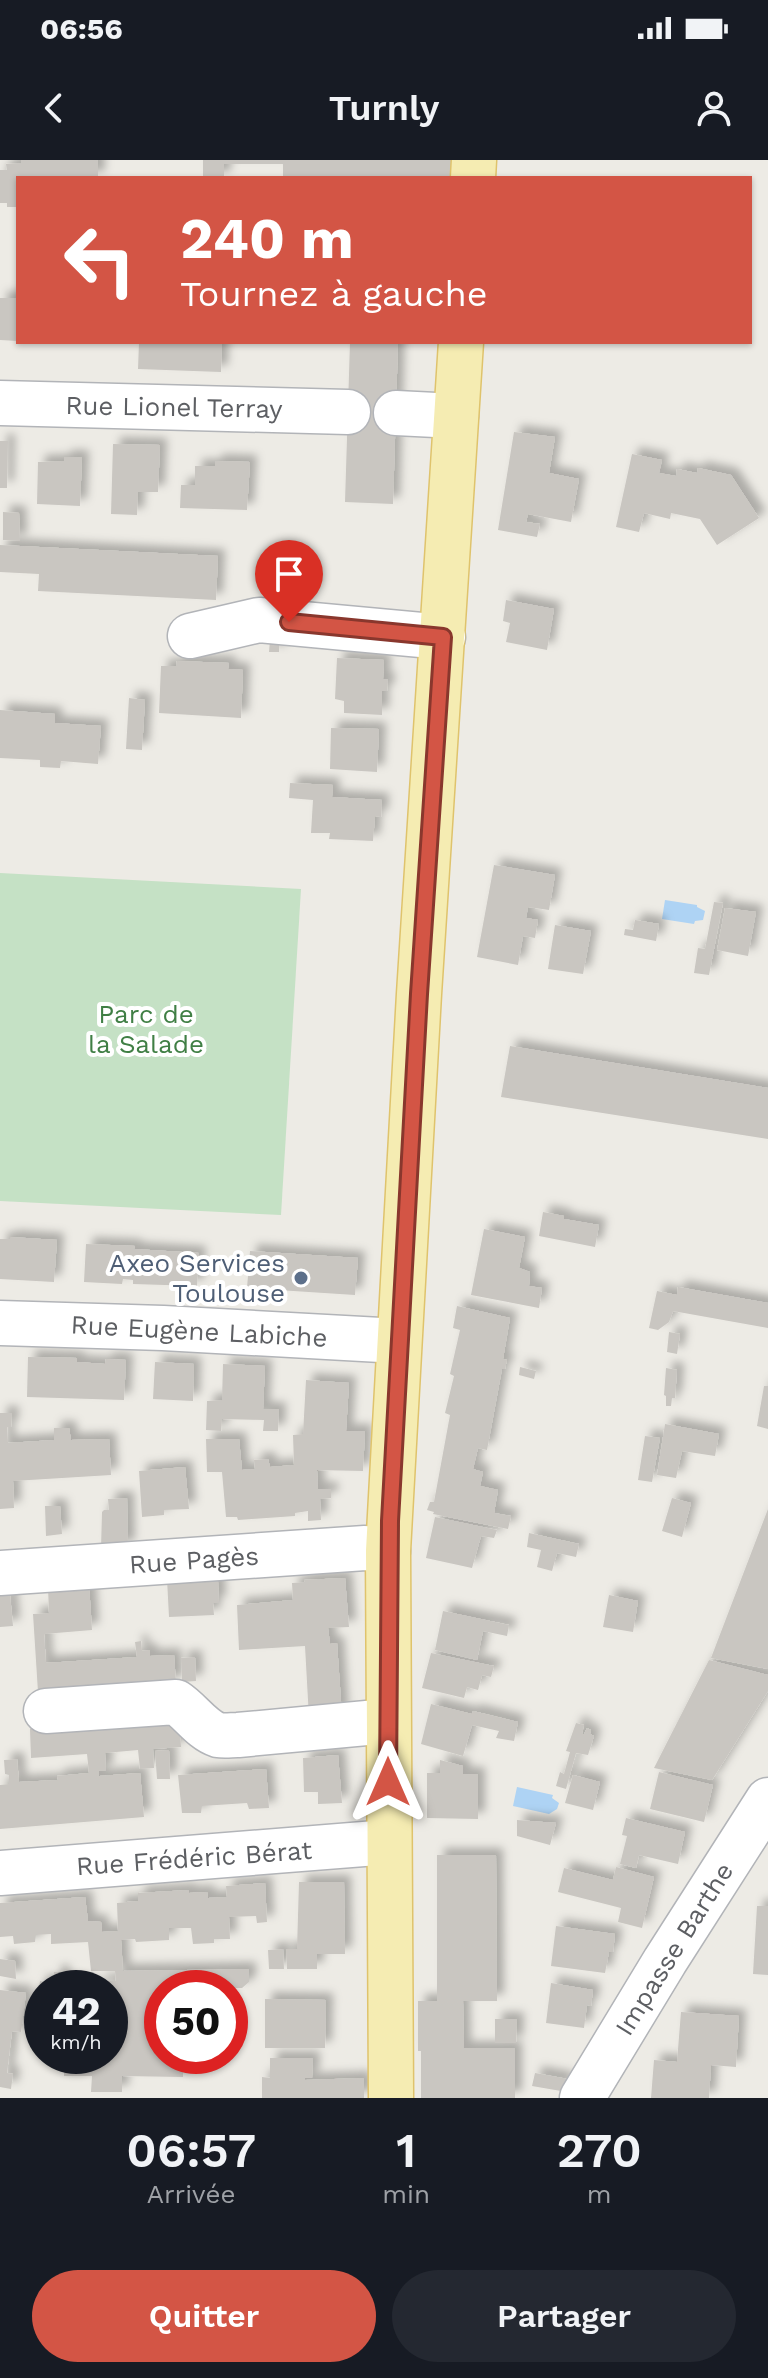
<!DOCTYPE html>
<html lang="fr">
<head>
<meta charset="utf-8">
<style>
	:root { --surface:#171b24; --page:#242831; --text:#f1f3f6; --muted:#9ea1a6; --accent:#d35545 }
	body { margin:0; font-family:"Work Sans",sans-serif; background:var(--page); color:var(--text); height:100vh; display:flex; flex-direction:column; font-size:30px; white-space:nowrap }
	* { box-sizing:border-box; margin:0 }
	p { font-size:26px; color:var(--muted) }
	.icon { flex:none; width:44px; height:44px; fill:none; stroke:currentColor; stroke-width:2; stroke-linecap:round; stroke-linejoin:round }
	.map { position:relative; height:1938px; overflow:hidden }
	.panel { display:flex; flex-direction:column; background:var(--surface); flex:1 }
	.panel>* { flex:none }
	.top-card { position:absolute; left:16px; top:16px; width:736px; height:168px; border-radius:0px; box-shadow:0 2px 6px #0004; background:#d35545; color:#fff; overflow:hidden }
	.speed { position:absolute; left:24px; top:1810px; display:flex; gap:16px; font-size:40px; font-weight:700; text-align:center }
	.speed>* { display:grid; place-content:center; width:104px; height:104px; border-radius:50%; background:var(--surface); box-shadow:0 2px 6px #0004; line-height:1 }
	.speed small { font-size:20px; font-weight:400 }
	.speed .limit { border:12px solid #d22; background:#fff; color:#111 }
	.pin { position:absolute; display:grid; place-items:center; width:68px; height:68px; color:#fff; margin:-82px -34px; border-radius:50% 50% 50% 0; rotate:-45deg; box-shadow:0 0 8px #0007 }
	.pin .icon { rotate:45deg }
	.me { position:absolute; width:88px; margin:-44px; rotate:0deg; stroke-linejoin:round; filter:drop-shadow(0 0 6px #0008) }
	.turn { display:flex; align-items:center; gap:28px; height:168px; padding:0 32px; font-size:36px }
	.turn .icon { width:104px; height:104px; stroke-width:2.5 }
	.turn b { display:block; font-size:56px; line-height:68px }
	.eta { display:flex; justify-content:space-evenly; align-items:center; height:136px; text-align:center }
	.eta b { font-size:48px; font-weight:600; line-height:56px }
	.button { display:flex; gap:16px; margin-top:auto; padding:16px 32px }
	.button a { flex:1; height:92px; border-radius:48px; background:var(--accent); color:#fff; font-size:32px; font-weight:600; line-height:92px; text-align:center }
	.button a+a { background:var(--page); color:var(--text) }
	.status { display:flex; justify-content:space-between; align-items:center; height:56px; padding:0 40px; background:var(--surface); direction:ltr }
	.status svg { height:22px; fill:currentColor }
	header { display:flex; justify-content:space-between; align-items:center; height:104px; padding:0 32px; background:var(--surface); font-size:36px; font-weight:600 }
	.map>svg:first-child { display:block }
	.green { fill:#c5e1c5 }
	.water { fill:#aed3f4 }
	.building { fill:#c9c6c1; filter:url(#shadow) }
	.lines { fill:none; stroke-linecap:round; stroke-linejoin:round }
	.minor-casing { stroke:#b2b4b8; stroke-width:47 }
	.major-casing { stroke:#dfc36c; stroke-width:47 }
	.minor { stroke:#fff; stroke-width:44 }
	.major { stroke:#f5ecb2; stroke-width:44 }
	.route-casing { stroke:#89372d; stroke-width:20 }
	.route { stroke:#d35545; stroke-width:14 }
	.service-dot { fill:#5c6f8a; stroke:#fff; stroke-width:3 }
	.labels { text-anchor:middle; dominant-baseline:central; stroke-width:8; stroke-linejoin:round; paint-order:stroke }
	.street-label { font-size:26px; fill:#5d5f63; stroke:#fff }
	.park-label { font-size:26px; fill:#407f45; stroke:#fff }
	.service-label { font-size:26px; fill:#4e5e75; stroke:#fff; text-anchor:end }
</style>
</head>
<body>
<div class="status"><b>06:56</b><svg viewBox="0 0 49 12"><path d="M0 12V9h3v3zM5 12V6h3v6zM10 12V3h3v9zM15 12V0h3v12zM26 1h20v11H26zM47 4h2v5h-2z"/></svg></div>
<header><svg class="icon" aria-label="back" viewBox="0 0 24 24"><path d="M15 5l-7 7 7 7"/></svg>Turnly<svg class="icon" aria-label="person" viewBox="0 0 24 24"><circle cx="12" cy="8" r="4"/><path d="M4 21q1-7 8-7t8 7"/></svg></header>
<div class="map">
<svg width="768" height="1938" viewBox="0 0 768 1938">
	<defs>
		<filter id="shadow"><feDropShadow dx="7" dy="-7" stdDeviation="4" flood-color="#0004"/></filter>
	</defs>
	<rect width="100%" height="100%" fill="#edebe5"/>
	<path class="green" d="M 0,713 L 301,729 L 281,1055 L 0,1041 Z"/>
	<path class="water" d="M 665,740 L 697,745 L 697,747 L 705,751 L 703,760 L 695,761 L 694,764 L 662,759 Z
		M 517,1627 L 553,1635 L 552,1638 L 559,1643 L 557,1649 L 549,1654 L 513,1646 Z"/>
	<path class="building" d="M 21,0 L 98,0 L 98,18 L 18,18 L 18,47 L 7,47 L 7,43 L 0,43 L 0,10 L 7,10 L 6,4 L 21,3 Z
		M 203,0 L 452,0 L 450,18 L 283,18 L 283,4 L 224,4 L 224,18 L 203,18 Z
		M 0,138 L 18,138 L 18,181 L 0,180 Z
		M 139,182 L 222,182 L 221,212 L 138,209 Z
		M 350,182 L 398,182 L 393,344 L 345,342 Z
		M 514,272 L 555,277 L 549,313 L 579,319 L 571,362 L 528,354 L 526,362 L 540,364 L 537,377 L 498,370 Z
		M 0,281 L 8,281 L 7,328 L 0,328 Z
		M 113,284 L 160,285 L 158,332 L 138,332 L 137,355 L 111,354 Z
		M 632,294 L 662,300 L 659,313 L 676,316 L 677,309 L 697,313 L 698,308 L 731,315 L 759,358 L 717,385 L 700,359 L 671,353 L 670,359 L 644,353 L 639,372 L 616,367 Z
		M 64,297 L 82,297 L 80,346 L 37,344 L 38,302 L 64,301 Z
		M 215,301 L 250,302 L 247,350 L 180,348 L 181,325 L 195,325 L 195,306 L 215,306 Z
		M 3,352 L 19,353 L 20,381 L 3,380 Z
		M 0,385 L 218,396 L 216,440 L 38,431 L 39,414 L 0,412 Z
		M 506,440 L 554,449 L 547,490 L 506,482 L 510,463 L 503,461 Z
		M 270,480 L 279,481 L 279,492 L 269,492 Z
		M 337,498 L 384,500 L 383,519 L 388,519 L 387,531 L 382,531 L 382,555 L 344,553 L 344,541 L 335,539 Z
		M 177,501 L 229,503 L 228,509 L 243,510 L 241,558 L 159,553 L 161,506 L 176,506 Z
		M 129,538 L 145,540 L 142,590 L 126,589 Z
		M 0,550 L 55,554 L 55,563 L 101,566 L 98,604 L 61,601 L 60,608 L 40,607 L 40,600 L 0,598 Z
		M 331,568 L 379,569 L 377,612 L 330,609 Z
		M 290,623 L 333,625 L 332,637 L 382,640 L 381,657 L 375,656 L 373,681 L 329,679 L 330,673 L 311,673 L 313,640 L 289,638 Z
		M 494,705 L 555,715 L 549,750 L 528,747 L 526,758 L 538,760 L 535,778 L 523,776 L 518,805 L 477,797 Z
		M 714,742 L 723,743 L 709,815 L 694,813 L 698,788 L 705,789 Z
		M 725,748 L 756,752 L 748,796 L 717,790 Z
		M 635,760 L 659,764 L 656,781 L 624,775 L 625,769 L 633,770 Z
		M 555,765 L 591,771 L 583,814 L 548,809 Z
		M 510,886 L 768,928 L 768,979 L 501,937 Z
		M 543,1052 L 564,1056 L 564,1059 L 599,1065 L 595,1087 L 539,1076 Z
		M 484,1069 L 525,1077 L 519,1108 L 530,1112 L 529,1126 L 542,1128 L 539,1148 L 471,1135 Z
		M 10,1077 L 57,1080 L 54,1122 L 0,1119 L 0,1079 L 10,1079 Z
		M 86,1084 L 135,1086 L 134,1089 L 199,1093 L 197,1126 L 133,1124 L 133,1120 L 123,1119 L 122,1124 L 84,1122 Z
		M 250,1091 L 358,1098 L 355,1135 L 247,1128 Z
		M 678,1127 L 768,1143 L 768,1168 L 673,1151 L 669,1162 L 658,1170 L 649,1168 L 657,1131 L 677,1135 Z
		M 457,1146 L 510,1158 L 503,1199 L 507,1200 L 505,1209 L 502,1209 L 487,1290 L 478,1288 L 473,1309 L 483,1312 L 480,1326 L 498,1330 L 494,1353 L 511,1356 L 508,1369 L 433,1354 L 434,1352 L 427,1350 L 430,1342 L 434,1342 L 450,1255 L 445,1253 L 454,1216 L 450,1214 L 460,1170 L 453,1168 Z
		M 669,1172 L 680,1174 L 677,1194 L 667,1192 Z
		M 28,1197 L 77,1198 L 77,1202 L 105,1204 L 106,1199 L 126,1200 L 124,1240 L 27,1237 Z
		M 155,1202 L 194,1204 L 193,1241 L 153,1239 Z
		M 223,1204 L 265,1206 L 263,1249 L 279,1249 L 278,1271 L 263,1271 L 264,1260 L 222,1259 L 221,1271 L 206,1270 L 207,1241 L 222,1240 Z
		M 520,1207 L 536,1211 L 534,1219 L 519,1215 Z
		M 666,1208 L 677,1210 L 675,1238 L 672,1238 L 671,1246 L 666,1246 L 666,1236 L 664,1235 Z
		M 306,1220 L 349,1223 L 346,1271 L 365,1271 L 363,1311 L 317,1310 L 318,1329 L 331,1329 L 331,1338 L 320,1339 L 321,1360 L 308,1361 L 308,1351 L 295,1353 L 295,1356 L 238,1360 L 237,1357 L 226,1357 L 222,1312 L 207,1312 L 206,1279 L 239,1279 L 242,1310 L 255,1309 L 254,1300 L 268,1299 L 270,1307 L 294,1305 L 293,1275 L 303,1274 Z
		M 764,1226 L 768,1226 L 768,1269 L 757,1266 Z
		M 0,1253 L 12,1253 L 11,1267 L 7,1267 L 8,1283 L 54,1280 L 54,1268 L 69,1268 L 71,1280 L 109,1279 L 111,1315 L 13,1321 L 14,1348 L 0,1349 Z
		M 665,1264 L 719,1274 L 715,1296 L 682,1291 L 676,1318 L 657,1315 Z
		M 645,1276 L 660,1278 L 652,1322 L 638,1320 Z
		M 185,1307 L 189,1349 L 164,1350 L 164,1355 L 142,1357 L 139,1311 Z
		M 127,1338 L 128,1387 L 101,1389 L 102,1352 L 104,1350 L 109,1350 L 108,1339 Z
		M 672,1338 L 691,1343 L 682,1377 L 662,1371 Z
		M 45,1346 L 60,1346 L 62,1374 L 46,1376 Z
		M 768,1349 L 768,1509 L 711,1498 Z
		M 435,1357 L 497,1370 L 494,1378 L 481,1376 L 472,1408 L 426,1398 Z
		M 529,1373 L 579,1384 L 576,1397 L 557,1393 L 552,1411 L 537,1407 L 541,1390 L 527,1387 Z
		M 345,1418 L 349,1467 L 328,1468 L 330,1484 L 337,1483 L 342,1556 L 309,1558 L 305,1486 L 239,1490 L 237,1445 L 293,1440 L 292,1423 L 305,1422 L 304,1420 Z
		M 167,1419 L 218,1421 L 219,1443 L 213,1443 L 214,1455 L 169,1457 Z
		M 89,1425 L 92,1470 L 44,1474 L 46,1503 L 137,1497 L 135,1482 L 141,1481 L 142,1491 L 150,1490 L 150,1496 L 174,1495 L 176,1523 L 38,1532 L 33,1454 L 49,1453 L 48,1427 Z
		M 10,1435 L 13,1466 L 0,1467 L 0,1436 Z
		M 609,1435 L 638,1441 L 633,1472 L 603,1467 Z
		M 443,1451 L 509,1465 L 507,1476 L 483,1471 L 477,1500 L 435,1490 Z
		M 431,1493 L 494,1506 L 491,1517 L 482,1515 L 478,1530 L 467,1527 L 464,1538 L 422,1528 Z
		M 195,1497 L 196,1521 L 182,1522 L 181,1498 Z
		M 709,1500 L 768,1515 L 768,1531 L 712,1620 L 654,1608 Z
		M 431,1544 L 472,1554 L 473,1551 L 518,1562 L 514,1581 L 496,1578 L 499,1571 L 472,1565 L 463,1596 L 421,1584 Z
		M 179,1558 L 181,1587 L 153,1589 L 154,1608 L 140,1609 L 138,1590 L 105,1593 L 106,1611 L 99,1611 L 99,1616 L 140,1613 L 144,1657 L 0,1669 L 0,1625 L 9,1624 L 9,1615 L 5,1614 L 4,1600 L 17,1599 L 19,1622 L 58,1620 L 57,1616 L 89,1613 L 87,1594 L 31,1598 L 30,1569 Z
		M 576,1563 L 584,1565 L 582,1574 L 584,1574 L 587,1568 L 591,1570 L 590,1574 L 594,1576 L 588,1595 L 576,1593 L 566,1629 L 556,1626 L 560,1612 L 564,1614 L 570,1592 L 566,1591 Z
		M 169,1590 L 170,1619 L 157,1619 L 155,1591 Z
		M 338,1595 L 342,1643 L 318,1644 L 318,1632 L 304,1632 L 303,1598 Z
		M 440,1600 L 463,1606 L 463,1614 L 478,1614 L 478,1659 L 427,1658 L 427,1613 L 440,1613 Z
		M 266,1609 L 269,1648 L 249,1649 L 247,1643 L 202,1646 L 201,1653 L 182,1653 L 178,1615 Z
		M 659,1612 L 713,1625 L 704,1662 L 650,1649 Z
		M 573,1615 L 600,1622 L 593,1650 L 565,1643 Z
		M 626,1658 L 685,1672 L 678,1704 L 639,1695 L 636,1708 L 620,1704 L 627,1676 L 622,1675 Z
		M 517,1660 L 556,1663 L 550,1685 L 517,1676 Z
		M 437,1695 L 496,1695 L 497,1841 L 463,1841 L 464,1888 L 515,1888 L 515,1938 L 421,1938 L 421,1891 L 418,1891 L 418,1841 L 437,1841 Z
		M 616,1707 L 654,1717 L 642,1768 L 618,1762 L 621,1748 L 558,1732 L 564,1708 L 613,1720 Z
		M 299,1722 L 344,1722 L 345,1794 L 317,1794 L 317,1809 L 287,1809 L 286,1789 L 297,1789 Z
		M 265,1723 L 267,1762 L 257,1763 L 256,1756 L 229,1757 L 230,1779 L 214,1779 L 214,1783 L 193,1784 L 191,1768 L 169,1768 L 169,1780 L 136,1782 L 135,1779 L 121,1780 L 123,1811 L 249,1809 L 249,1822 L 242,1828 L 162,1828 L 162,1896 L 183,1896 L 183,1917 L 122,1916 L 122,1932 L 91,1932 L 92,1916 L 64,1916 L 64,1896 L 110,1896 L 110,1828 L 99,1828 L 99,1821 L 116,1821 L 115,1811 L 91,1811 L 88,1782 L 51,1784 L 51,1774 L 36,1775 L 35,1782 L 14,1784 L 13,1776 L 0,1777 L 0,1743 L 85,1737 L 88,1761 L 101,1762 L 102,1772 L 118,1771 L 117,1743 L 138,1741 L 138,1733 L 189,1730 L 189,1733 L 207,1732 L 208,1738 L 227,1737 L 226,1726 Z
		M 757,1746 L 768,1746 L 768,1815 L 753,1814 Z
		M 556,1766 L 615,1774 L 613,1792 L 609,1792 L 605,1813 L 551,1806 Z
		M 283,1789 L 284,1809 L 269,1809 L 268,1790 Z
		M 0,1799 L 15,1801 L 16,1819 L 0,1816 Z
		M 54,1812 L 63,1812 L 64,1828 L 42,1828 L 42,1835 L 38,1834 L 40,1821 L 54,1824 Z
		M 551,1823 L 593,1830 L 591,1846 L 587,1845 L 584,1868 L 546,1863 Z
		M 0,1830 L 26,1833 L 21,1872 L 12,1871 L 7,1913 L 13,1914 L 11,1929 L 0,1927 Z
		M 265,1839 L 326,1840 L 325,1888 L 265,1888 Z
		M 681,1852 L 739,1856 L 736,1907 L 711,1905 L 709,1938 L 651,1938 L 654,1900 L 677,1902 Z
		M 495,1859 L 517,1859 L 516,1883 L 495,1883 Z
		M 270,1898 L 313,1898 L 312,1918 L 305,1918 L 305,1920 L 364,1918 L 364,1938 L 262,1938 L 262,1917 L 270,1918 Z
		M 535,1913 L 568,1919 L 561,1931 L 532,1926 Z"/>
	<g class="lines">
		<defs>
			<path id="minor" d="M 0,243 L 348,252
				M 396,253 L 456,256
				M 190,476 L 259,460 L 443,477
				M 0,1163 L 163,1168 L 399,1181
				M 0,1413 L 365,1388 L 388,1391
				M 46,1551 L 176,1542 C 190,1551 202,1570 218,1575 C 224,1576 232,1575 238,1575 L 388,1561
				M 0,1713 L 389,1682
				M 582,1938 L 665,1801 L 768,1640"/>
			<path id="major" d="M 473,18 L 474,0
				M 391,1938 L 388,1391 L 419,834 L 461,182"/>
		</defs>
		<use href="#minor" class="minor-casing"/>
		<use href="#major" class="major-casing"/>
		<use href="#minor" class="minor"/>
		<use href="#major" class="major"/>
	</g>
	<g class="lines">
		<defs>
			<path id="route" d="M 289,462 L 443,477 L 419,834 L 390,1361 L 388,1622"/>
		</defs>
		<use href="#route" class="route-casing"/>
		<use href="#route" class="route"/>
	</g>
	<circle class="service-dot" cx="301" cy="1118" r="8"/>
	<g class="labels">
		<g class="street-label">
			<text transform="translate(174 247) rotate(1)">Rue Lionel Terray</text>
			<text transform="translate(199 1171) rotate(3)">Rue Eugène Labiche</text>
			<text transform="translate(194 1400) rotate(-4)">Rue Pagès</text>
			<text transform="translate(194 1698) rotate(-4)">Rue Frédéric Bérat</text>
			<text transform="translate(674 1789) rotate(-58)">Impasse Barthe</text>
		</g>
		<g class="park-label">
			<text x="146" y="854">Parc de<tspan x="146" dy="30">la Salade</tspan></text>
		</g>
		<g class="service-label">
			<text x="285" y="1103">Axeo Services<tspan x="285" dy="30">Toulouse</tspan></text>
		</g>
	</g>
</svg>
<div class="speed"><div>42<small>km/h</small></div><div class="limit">50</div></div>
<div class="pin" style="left:289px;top:462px;background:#d93025"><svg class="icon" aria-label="arrive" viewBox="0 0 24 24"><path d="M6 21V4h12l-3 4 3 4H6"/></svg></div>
<svg class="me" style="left:388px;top:1622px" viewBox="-20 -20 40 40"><path d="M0-17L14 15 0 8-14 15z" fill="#d35545" stroke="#fff" stroke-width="4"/></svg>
<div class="top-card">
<div class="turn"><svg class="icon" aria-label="left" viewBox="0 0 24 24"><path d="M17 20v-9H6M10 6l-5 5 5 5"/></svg><div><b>240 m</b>Tournez à gauche</div></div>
</div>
</div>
<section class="panel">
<div class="eta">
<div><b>06:57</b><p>Arrivée</p></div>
<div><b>1</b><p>min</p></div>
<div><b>270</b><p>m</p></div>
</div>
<div class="button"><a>Quitter</a><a>Partager</a></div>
</section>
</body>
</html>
